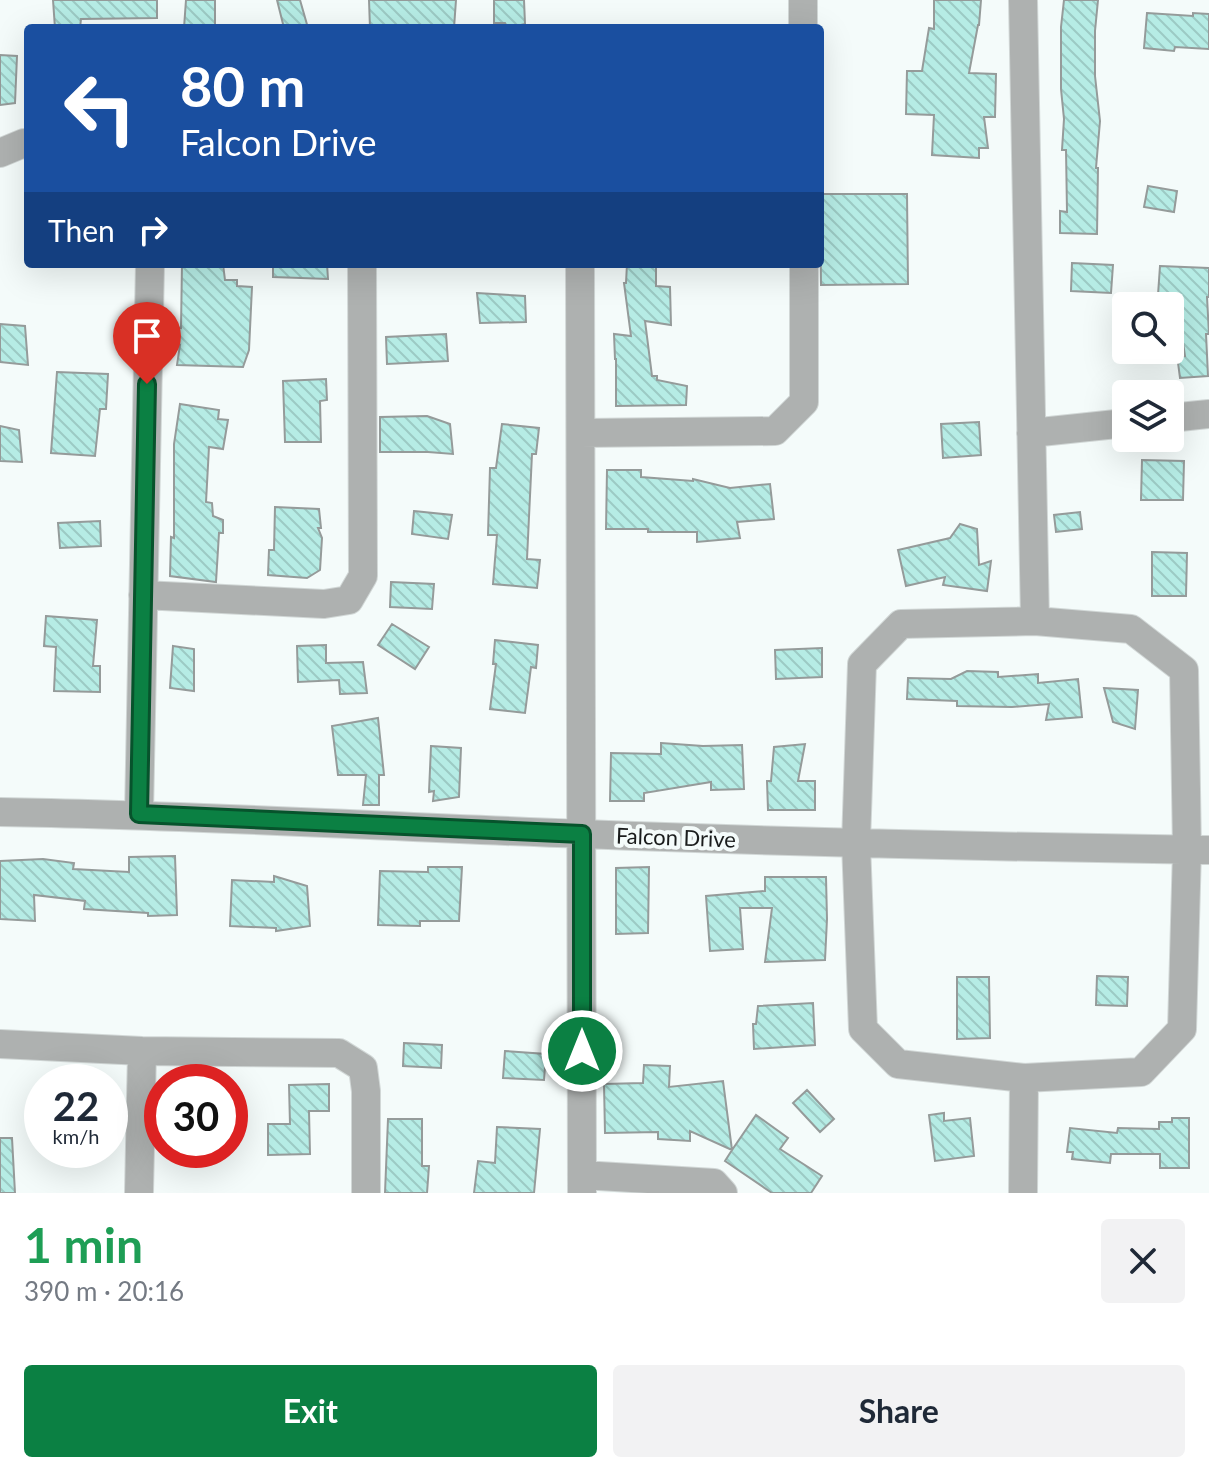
<!DOCTYPE html>
<html lang="en">
<head>
<meta charset="utf-8">
<style>
	:root { --surface:#fff; --page:#f2f2f3; --text:#1f2937; --muted:#747a83; --accent:#0b8043 }
	body { margin:0; font-family:Lato,sans-serif; background:var(--page); color:var(--text); height:100vh; display:flex; flex-direction:column; font-size:30px; white-space:nowrap }
	* { box-sizing:border-box; margin:0 }
	p { font-size:26px; color:var(--muted) }
	.icon { flex:none; width:44px; height:44px; fill:none; stroke:currentColor; stroke-width:2; stroke-linecap:round; stroke-linejoin:round }
	.map { position:relative; height:1193px; overflow:hidden }
	.drawer { display:flex; flex-direction:column; background:var(--surface); flex:1 }
	.drawer>* { flex:none }
	.guide { position:absolute; left:24px; top:24px; width:800px; height:244px; border-radius:8px; box-shadow:0 8px 32px #0002; background:#1a4fa0; color:#fff; overflow:hidden }
	.tools { position:absolute; left:1112px; top:292px; display:grid; gap:16px }
	.tools a { display:grid; place-items:center; width:72px; height:72px; border-radius:8px; background:var(--surface); box-shadow:0 8px 32px #0002; font-size:40px }
	.speed { position:absolute; left:24px; top:1064px; display:flex; gap:16px; font-size:40px; font-weight:700; text-align:center }
	.speed>* { display:grid; place-content:center; width:104px; height:104px; border-radius:50%; background:var(--surface); box-shadow:0 8px 32px #0002; line-height:1 }
	.speed small { font-size:20px; font-weight:400 }
	.speed .limit { border:12px solid #d22; background:#fff; color:#111 }
	.pin { position:absolute; display:grid; place-items:center; width:68px; height:68px; color:#fff; margin:-82px -34px; border-radius:50% 50% 50% 0; rotate:-45deg; box-shadow:0 0 8px #0007 }
	.pin .icon { rotate:45deg }
	.me { position:absolute; width:88px; margin:-44px; rotate:0deg; stroke-linejoin:round; filter:drop-shadow(0 0 6px #0008) }
	.turn { display:flex; align-items:center; gap:28px; height:168px; padding:0 24px; font-size:36px }
	.turn .icon { width:104px; height:104px; stroke-width:2.5 }
	.turn b { display:block; font-size:56px; line-height:68px }
	.then { display:flex; align-items:center; height:76px; padding:0 24px; background:#0003; gap:16px; font-size:30px }
	.round { display:grid; place-items:center; flex:none; width:84px; height:84px; border-radius:8px; background:var(--page) }
	.overview { display:flex; align-items:center; justify-content:space-between; height:136px; padding:0 24px }
	h1 { font-size:48px; font-weight:700; line-height:60px; color:#1e9e55 }
	.primary-button { display:flex; gap:16px; margin-top:auto; padding:16px 24px }
	.primary-button a { flex:1; height:92px; border-radius:8px; background:var(--accent); color:#fff; font-size:32px; font-weight:700; line-height:92px; text-align:center }
	.primary-button a+a { background:var(--page); color:var(--text) }
	.map>svg:first-child { display:block }
	.building { fill:url(#building-back-hatch); stroke:#959b9a; stroke-width:2 }
	.lines { fill:none; stroke-linecap:round; stroke-linejoin:round }
	.minor-casing { stroke:#d1d7d6; stroke-width:30 }
	.minor { stroke:#aeb1b0; stroke-width:28 }
	.route-casing { stroke:#07532c; stroke-width:20 }
	.route { stroke:#0b8043; stroke-width:14 }
	.labels { text-anchor:middle; dominant-baseline:central; stroke-width:8; stroke-linejoin:round; paint-order:stroke }
	.street-label { font-size:22px; fill:#1a1c1c; stroke:#f4fbfa }
</style>
</head>
<body>
<div class="map">
<svg width="1209" height="1193" viewBox="0 0 1209 1193">
	<defs>
		<pattern id="building-back-hatch" width="6" height="6" patternUnits="userSpaceOnUse" patternTransform="scale(2)"><rect width="6" height="6" fill="#b6ece5"/><path d="M-1 5l2 2M0 0l6 6M5-1l2 2" fill="none" stroke="#9ccac4"/></pattern>
	</defs>
	<rect width="100%" height="100%" fill="#f4fbfa"/>
	<path class="building" d="M 53,0 L 157,0 L 157,18 L 81,19 L 80,28 L 55,28 Z
		M 186,0 L 215,0 L 215,28 L 184,28 Z
		M 277,0 L 300,0 L 308,28 L 284,28 Z
		M 369,0 L 456,0 L 454,28 L 370,28 Z
		M 494,0 L 524,0 L 525,24 L 508,28 L 505,23 L 494,23 Z
		M 934,0 L 981,0 L 979,25 L 978,25 L 969,73 L 996,74 L 995,117 L 984,117 L 988,148 L 979,148 L 979,158 L 932,155 L 934,115 L 906,114 L 907,71 L 922,71 L 929,28 L 934,29 Z
		M 1064,0 L 1098,0 L 1095,31 L 1095,76 L 1100,121 L 1096,168 L 1098,168 L 1097,234 L 1060,233 L 1060,211 L 1067,212 L 1066,150 L 1062,150 L 1064,119 L 1061,89 L 1061,27 Z
		M 1147,13 L 1193,16 L 1193,13 L 1209,14 L 1209,49 L 1175,47 L 1174,51 L 1144,48 Z
		M 0,55 L 17,56 L 15,103 L 0,105 Z
		M 1148,186 L 1177,191 L 1174,212 L 1144,207 Z
		M 820,194 L 907,194 L 908,284 L 821,285 Z
		M 1072,263 L 1113,265 L 1111,293 L 1071,291 Z
		M 182,264 L 223,264 L 225,280 L 237,280 L 237,286 L 252,287 L 249,350 L 243,367 L 177,365 L 180,345 L 173,347 L 174,327 L 181,328 Z
		M 273,264 L 327,264 L 328,279 L 273,277 Z
		M 627,264 L 656,264 L 656,286 L 670,287 L 671,325 L 645,321 L 652,376 L 657,376 L 657,380 L 687,386 L 686,405 L 616,406 L 616,359 L 615,359 L 614,334 L 631,336 L 624,283 L 626,283 Z
		M 1160,266 L 1209,268 L 1209,297 L 1207,297 L 1209,334 L 1206,334 L 1208,376 L 1180,378 L 1177,355 L 1185,356 L 1176,296 L 1158,295 Z
		M 477,293 L 525,296 L 526,322 L 480,323 Z
		M 0,324 L 25,326 L 28,365 L 0,362 Z
		M 446,334 L 448,361 L 387,364 L 386,337 Z
		M 57,372 L 108,374 L 106,409 L 100,409 L 95,456 L 51,453 Z
		M 326,379 L 327,400 L 320,401 L 321,442 L 285,442 L 283,381 Z
		M 180,404 L 219,410 L 218,419 L 228,420 L 223,449 L 209,447 L 206,502 L 212,503 L 213,516 L 223,520 L 223,533 L 219,533 L 216,582 L 170,576 L 171,537 L 174,538 L 174,444 Z
		M 427,416 L 450,424 L 453,454 L 428,452 L 380,452 L 380,417 Z
		M 979,422 L 981,455 L 943,458 L 941,424 Z
		M 502,424 L 539,428 L 536,454 L 532,454 L 527,559 L 540,560 L 537,588 L 493,584 L 497,535 L 488,535 L 490,468 L 496,468 Z
		M 0,426 L 19,430 L 22,462 L 0,461 Z
		M 1142,460 L 1184,461 L 1183,500 L 1141,500 Z
		M 607,470 L 641,470 L 641,477 L 693,481 L 693,479 L 730,488 L 770,484 L 774,519 L 737,522 L 740,538 L 697,542 L 697,532 L 648,532 L 648,529 L 606,529 Z
		M 275,507 L 319,509 L 321,528 L 318,528 L 322,538 L 320,570 L 307,578 L 268,575 L 269,550 L 274,550 Z
		M 414,511 L 452,515 L 448,539 L 412,534 Z
		M 1080,512 L 1082,529 L 1056,532 L 1054,515 Z
		M 100,521 L 101,546 L 60,548 L 58,523 Z
		M 960,524 L 977,529 L 979,565 L 991,561 L 987,591 L 943,585 L 945,577 L 906,586 L 898,550 L 950,538 Z
		M 1152,552 L 1187,553 L 1186,596 L 1152,596 Z
		M 391,582 L 434,584 L 432,609 L 390,607 Z
		M 46,616 L 97,620 L 93,666 L 100,666 L 100,692 L 54,691 L 56,647 L 44,646 Z
		M 392,624 L 429,647 L 415,669 L 378,645 Z
		M 495,640 L 538,645 L 536,668 L 531,667 L 525,713 L 490,709 L 496,664 L 493,664 Z
		M 326,645 L 326,663 L 363,662 L 367,693 L 340,694 L 339,680 L 298,682 L 297,646 Z
		M 173,646 L 194,649 L 194,691 L 170,688 Z
		M 822,648 L 822,677 L 776,679 L 775,650 Z
		M 967,671 L 998,672 L 998,677 L 1038,674 L 1038,683 L 1078,679 L 1082,717 L 1046,720 L 1049,704 L 1012,707 L 957,706 L 957,701 L 907,699 L 908,678 L 951,679 Z
		M 1104,688 L 1138,690 L 1135,729 L 1113,722 Z
		M 378,718 L 384,775 L 379,775 L 379,805 L 363,805 L 366,775 L 338,775 L 332,726 Z
		M 661,743 L 703,746 L 742,745 L 744,789 L 711,790 L 711,782 L 644,793 L 644,801 L 610,801 L 611,753 L 661,754 Z
		M 805,744 L 798,781 L 815,781 L 815,810 L 768,810 L 767,781 L 771,781 L 774,747 Z
		M 431,746 L 461,748 L 459,797 L 433,801 L 434,791 L 429,792 Z
		M 175,856 L 177,915 L 148,916 L 148,913 L 84,909 L 85,901 L 34,895 L 35,921 L 0,919 L 0,861 L 43,859 L 74,863 L 73,869 L 129,872 L 129,857 Z
		M 428,867 L 462,867 L 459,921 L 420,921 L 420,926 L 378,925 L 380,871 L 428,872 Z
		M 649,867 L 648,933 L 616,934 L 616,868 Z
		M 274,876 L 307,886 L 310,926 L 276,931 L 276,928 L 230,926 L 232,880 L 274,882 Z
		M 765,877 L 826,877 L 827,919 L 825,960 L 765,962 L 772,908 L 740,908 L 743,949 L 710,951 L 706,896 L 765,891 Z
		M 1097,976 L 1128,977 L 1127,1006 L 1096,1005 Z
		M 957,977 L 989,977 L 990,1038 L 957,1039 Z
		M 813,1003 L 815,1045 L 754,1049 L 753,1024 L 756,1024 L 758,1006 Z
		M 404,1043 L 442,1045 L 441,1068 L 403,1066 Z
		M 505,1051 L 546,1054 L 544,1080 L 503,1078 Z
		M 644,1065 L 670,1066 L 669,1087 L 723,1081 L 732,1150 L 756,1115 L 788,1138 L 780,1149 L 822,1176 L 811,1193 L 772,1193 L 725,1161 L 732,1150 L 690,1131 L 690,1141 L 658,1139 L 658,1132 L 605,1133 L 604,1084 L 643,1083 Z
		M 329,1084 L 329,1111 L 309,1111 L 310,1154 L 268,1155 L 268,1124 L 290,1124 L 289,1085 Z
		M 807,1090 L 834,1119 L 820,1132 L 793,1103 Z
		M 944,1113 L 944,1121 L 970,1118 L 974,1156 L 935,1161 L 929,1115 Z
		M 1172,1118 L 1189,1118 L 1189,1168 L 1160,1168 L 1160,1154 L 1111,1154 L 1110,1163 L 1072,1159 L 1073,1152 L 1067,1152 L 1070,1128 L 1117,1133 L 1118,1128 L 1159,1129 L 1159,1122 L 1172,1122 Z
		M 388,1119 L 422,1119 L 422,1166 L 429,1166 L 427,1193 L 385,1193 Z
		M 497,1127 L 540,1129 L 534,1193 L 474,1193 L 478,1161 L 495,1163 Z
		M 0,1138 L 12,1138 L 15,1193 L 0,1193 Z"/>
	<g class="lines">
		<defs>
			<path id="minor" d="M 803,0 L 803,28
				M 1023,0 L 1035,621
				M 0,153 L 24,143 L 28,145
				M 580,264 L 582,1193
				M 1170,418 L 1209,414
				M 581,433 L 775,431 L 804,402 L 804,264
				M 1031,433 L 1126,423
				M 143,595 L 324,604 L 349,600 L 363,576 L 362,264
				M 1035,621 L 1131,629 L 1184,670 L 1187,850 L 1182,1029 L 1141,1072 L 1024,1078 L 898,1064 L 863,1029 L 856,843 L 862,664 L 901,624 Z
				M 0,812 C 195,815 389,827 583,834 C 792,842 1000,847 1209,850
				M 139,814 L 150,264
				M 0,1044 L 142,1051 L 339,1053 L 363,1068 L 366,1091 L 366,1193
				M 582,1175 L 714,1183 L 723,1193
				M 139,1193 L 142,1051
				M 1023,1193 L 1024,1078"/>
		</defs>
		<use href="#minor" class="minor-casing"/>
		<use href="#minor" class="minor"/>
	</g>
	<g class="lines">
		<defs>
			<path id="route" d="M 147,384 L 139,814 L 582,834 L 582,1051"/>
		</defs>
		<use href="#route" class="route-casing"/>
		<use href="#route" class="route"/>
	</g>
	<g class="labels">
		<g class="street-label">
			<text transform="translate(676 837) rotate(2)">Falcon Drive</text>
		</g>
	</g>
</svg>
<div class="tools">
<a><svg class="icon" aria-label="search" viewBox="0 0 24 24"><circle cx="10" cy="10" r="6"/><path d="M15 15l6 6"/></svg></a>
<a><svg class="icon" aria-label="layers" viewBox="0 0 24 24"><path d="M12 4l9 5-9 5-9-5zM3 14l9 5 9-5"/></svg></a>
</div>
<div class="speed"><div>22<small>km/h</small></div><div class="limit">30</div></div>
<div class="pin" style="left:147px;top:384px;background:#d93025"><svg class="icon" aria-label="arrive" viewBox="0 0 24 24"><path d="M6 21V4h12l-3 4 3 4H6"/></svg></div>
<svg class="me" style="left:582px;top:1051px" viewBox="-20 -20 40 40"><circle r="17" fill="#0b8043" stroke="#fff" stroke-width="3"/><path d="M0-11L8 9 0 5-8 9z" fill="#fff"/></svg>
<div class="guide">
<div class="turn"><svg class="icon" aria-label="left" viewBox="0 0 24 24"><path d="M17 20v-9H6M10 6l-5 5 5 5"/></svg><div><b>80 m</b>Falcon Drive</div></div>
<div class="then">Then<svg class="icon" aria-label="right" viewBox="0 0 24 24"><path d="M7 20v-9h11M14 6l5 5-5 5"/></svg></div>
</div>
</div>
<section class="drawer">
<div class="overview"><div><h1>1 min</h1><p>390 m · 20:16</p></div><a class="round"><svg class="icon" aria-label="close" viewBox="0 0 24 24"><path d="M6 6l12 12M18 6L6 18"/></svg></a></div>
<div class="primary-button"><a>Exit</a><a>Share</a></div>
</section>
</body>
</html>
